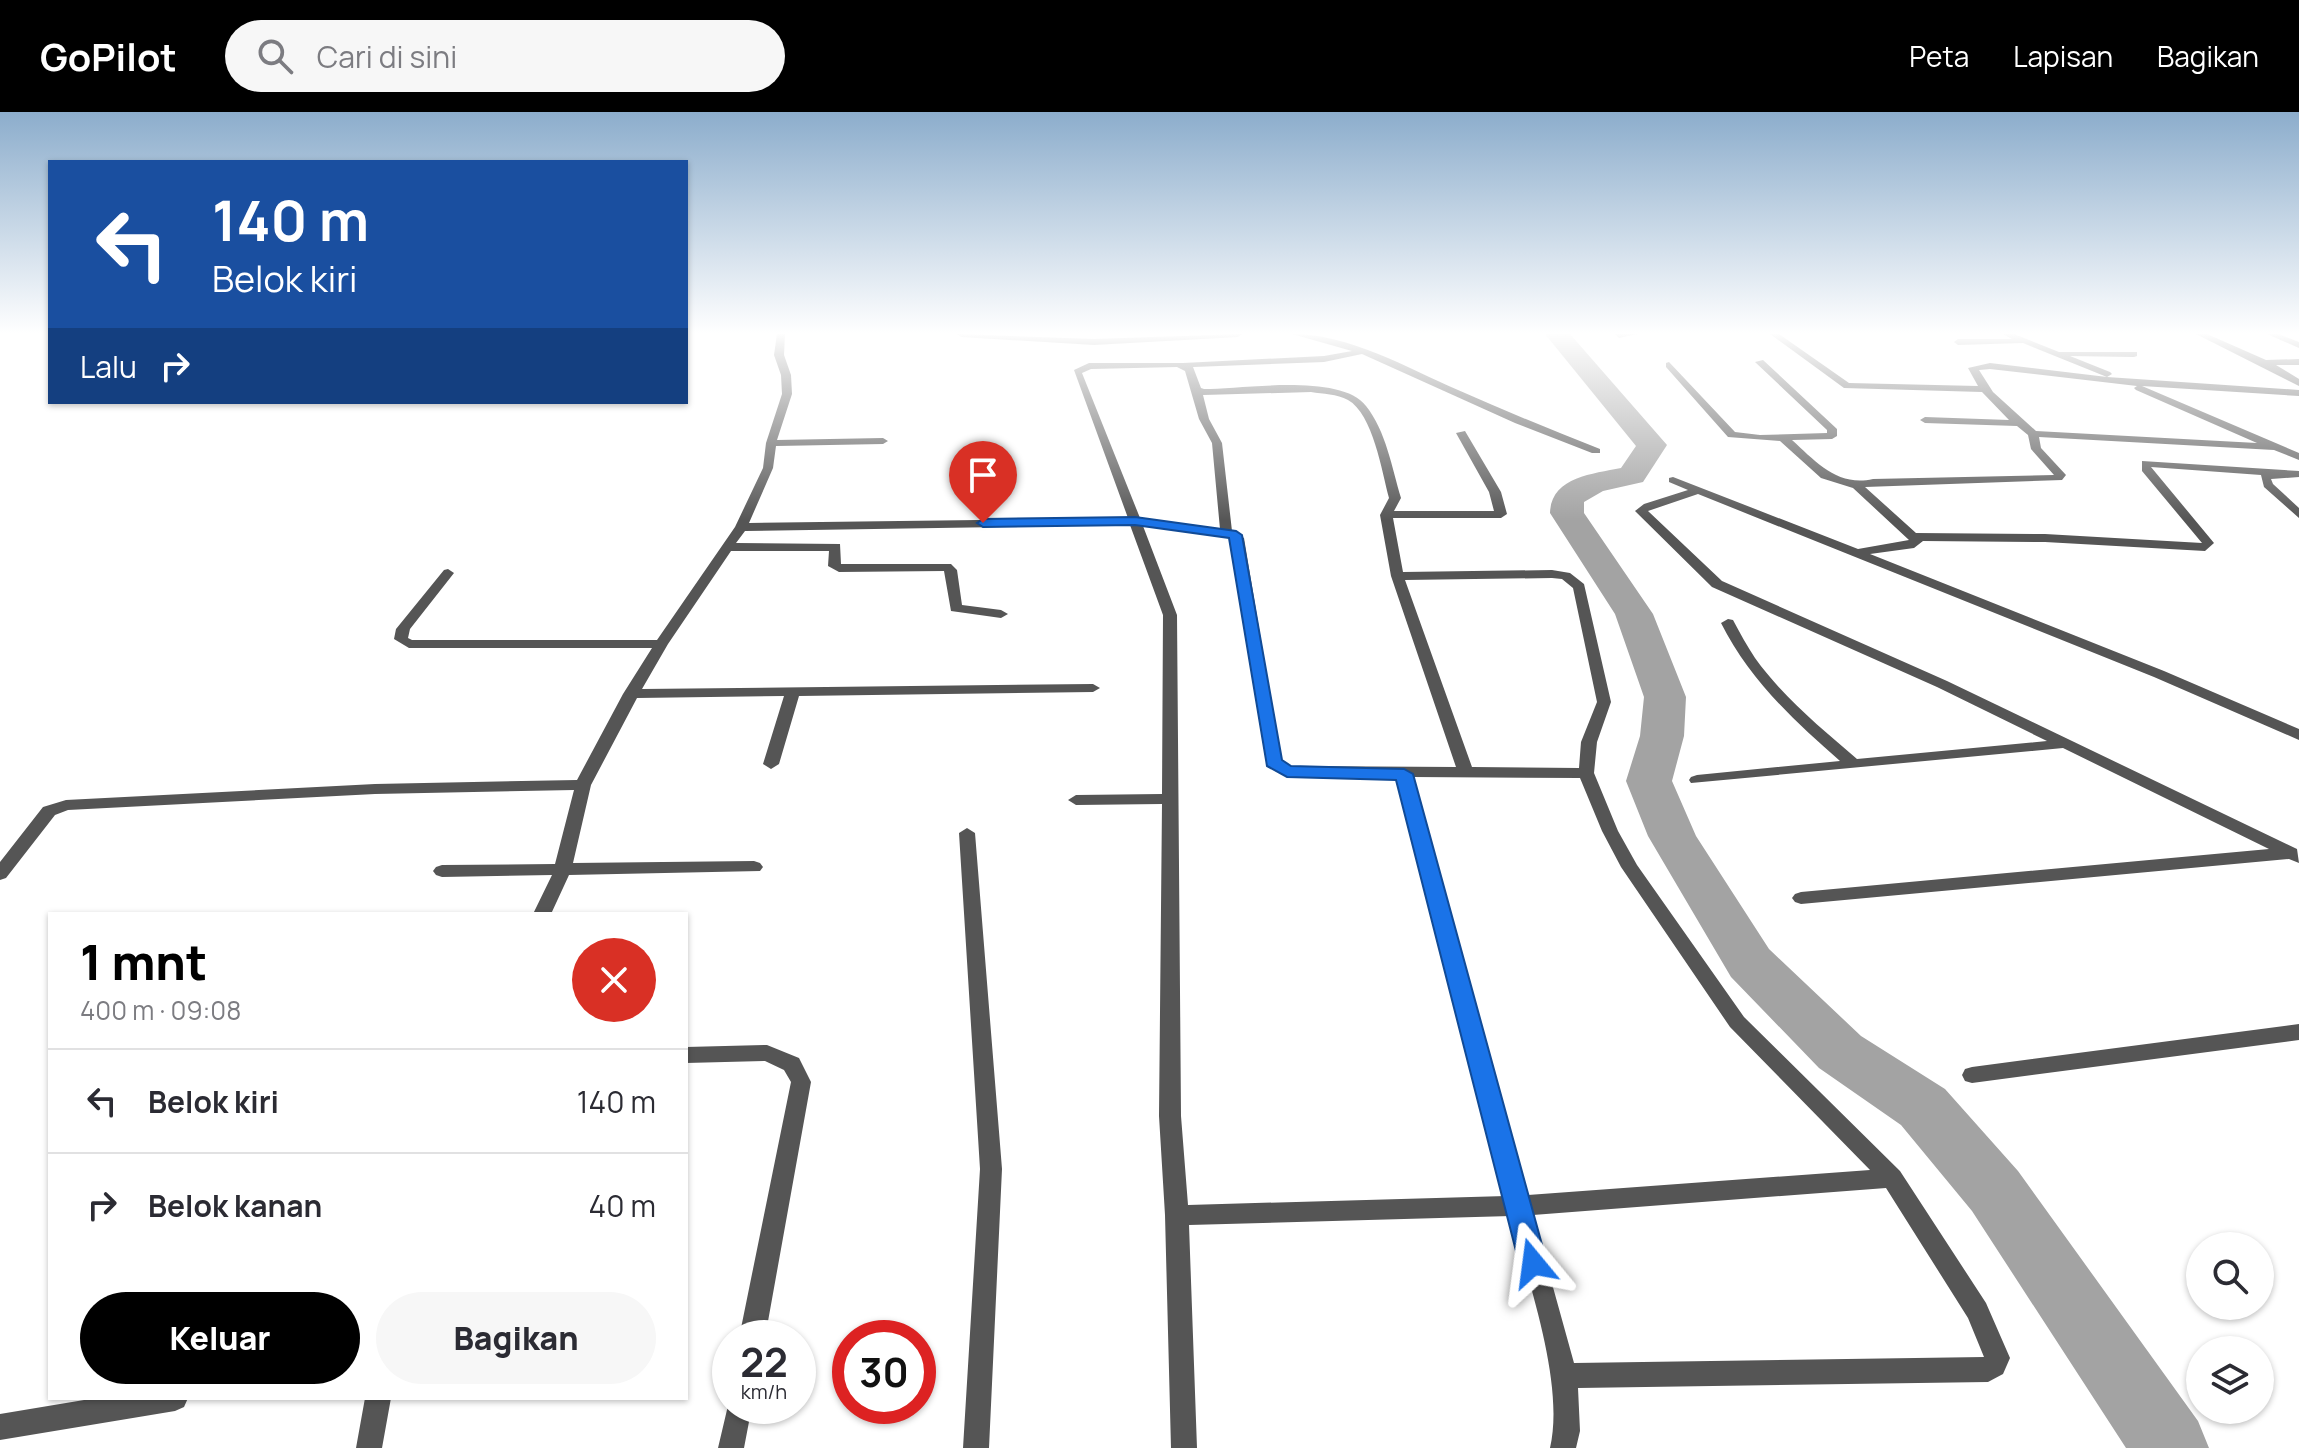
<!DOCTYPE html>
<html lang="id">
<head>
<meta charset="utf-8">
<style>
	:root { --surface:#fff; --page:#f7f7f7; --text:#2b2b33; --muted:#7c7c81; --line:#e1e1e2; --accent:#000 }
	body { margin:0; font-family:Manrope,sans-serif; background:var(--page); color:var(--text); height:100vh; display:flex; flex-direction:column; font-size:30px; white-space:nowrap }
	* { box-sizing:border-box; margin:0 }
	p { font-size:26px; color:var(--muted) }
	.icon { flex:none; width:44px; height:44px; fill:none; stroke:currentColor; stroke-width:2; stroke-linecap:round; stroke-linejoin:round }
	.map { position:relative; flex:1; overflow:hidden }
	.sheet { position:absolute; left:48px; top:800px; width:640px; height:488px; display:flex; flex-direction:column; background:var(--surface); border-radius:0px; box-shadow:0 2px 6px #0004 }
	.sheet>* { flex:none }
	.top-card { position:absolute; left:48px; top:48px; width:640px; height:244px; border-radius:0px; box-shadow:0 2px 6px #0004; background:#1a4fa0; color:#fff; overflow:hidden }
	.tools { position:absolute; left:2186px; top:1120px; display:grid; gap:16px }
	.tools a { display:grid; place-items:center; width:88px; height:88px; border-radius:50%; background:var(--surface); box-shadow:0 2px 6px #0004; font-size:40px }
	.speed { position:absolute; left:712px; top:1208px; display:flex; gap:16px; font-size:40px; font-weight:700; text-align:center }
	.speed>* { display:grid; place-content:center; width:104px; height:104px; border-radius:50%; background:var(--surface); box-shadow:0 2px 6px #0004; line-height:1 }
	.speed small { font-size:20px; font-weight:400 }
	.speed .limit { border:12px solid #d22; background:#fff; color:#111 }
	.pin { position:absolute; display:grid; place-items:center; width:68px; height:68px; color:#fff; margin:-82px -34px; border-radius:50% 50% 50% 0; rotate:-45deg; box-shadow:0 0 8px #0007 }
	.pin .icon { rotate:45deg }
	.me { position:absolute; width:88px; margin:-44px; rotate:344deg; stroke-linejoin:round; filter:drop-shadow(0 0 6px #0008) }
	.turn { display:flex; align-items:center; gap:28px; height:168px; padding:0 32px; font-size:36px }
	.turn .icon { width:104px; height:104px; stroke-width:2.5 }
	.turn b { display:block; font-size:56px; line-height:68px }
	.then { display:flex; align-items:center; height:76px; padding:0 32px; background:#0003; gap:16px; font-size:30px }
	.round { display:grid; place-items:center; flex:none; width:84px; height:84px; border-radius:42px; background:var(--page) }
	.overview { display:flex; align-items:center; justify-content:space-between; height:136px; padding:0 32px }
	h1 { font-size:48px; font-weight:800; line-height:60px; color:var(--accent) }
	.primary-button { display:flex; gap:16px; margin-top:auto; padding:16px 32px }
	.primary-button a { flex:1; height:92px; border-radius:48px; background:var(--accent); color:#fff; font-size:32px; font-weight:800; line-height:92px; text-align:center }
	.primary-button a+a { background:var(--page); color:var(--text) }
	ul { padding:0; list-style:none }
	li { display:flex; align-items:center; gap:24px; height:104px; padding:0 32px; border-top:2px solid var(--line) }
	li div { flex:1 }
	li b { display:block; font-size:30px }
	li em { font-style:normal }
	header { display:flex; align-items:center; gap:48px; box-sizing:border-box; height:112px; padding:0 40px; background:var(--accent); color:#fff }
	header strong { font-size:38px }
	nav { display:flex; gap:44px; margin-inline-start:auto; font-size:28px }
	.search { width:560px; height:72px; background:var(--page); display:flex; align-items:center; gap:20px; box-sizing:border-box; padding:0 28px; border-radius:44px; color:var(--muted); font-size:30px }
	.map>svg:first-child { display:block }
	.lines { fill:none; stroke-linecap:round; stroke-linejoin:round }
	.river { fill:#a3a3a3; fill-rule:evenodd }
	.minor { fill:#555; fill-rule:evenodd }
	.route { fill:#1a73e8; stroke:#114b97; stroke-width:2 }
</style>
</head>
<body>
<header>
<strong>GoPilot</strong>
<div class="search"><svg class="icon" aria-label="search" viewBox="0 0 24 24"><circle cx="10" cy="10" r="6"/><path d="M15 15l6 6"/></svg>Cari di sini</div>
<nav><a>Peta</a><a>Lapisan</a><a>Bagikan</a></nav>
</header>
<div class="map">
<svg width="2299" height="1336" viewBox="0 0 2299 1336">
	<rect width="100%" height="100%" fill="#fff"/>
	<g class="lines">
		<path class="river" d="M 1545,222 L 1570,222 L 1667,333 L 1643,370 L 1603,379 L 1584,390 L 1584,401 L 1653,502 L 1686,585 L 1684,624 L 1672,669 L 1696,724 L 1769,837 L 1861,924 L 1945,977 L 2018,1059 L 2198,1309 L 2209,1336 L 2126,1336 L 1972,1099 L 1901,1013 L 1819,956 L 1731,865 L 1648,724 L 1626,669 L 1640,624 L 1644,585 L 1615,502 L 1550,401 C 1551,365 1592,362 1621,356 L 1636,334 Z"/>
		<path class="minor" d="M 777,222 L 785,222 L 784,243 L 791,263 L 792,282 L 777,328 L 883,326 L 888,329 L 883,332 L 776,334 L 773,356 L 749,411 L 1128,406 L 1074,258 L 1089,251 L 1183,251 L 1324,244 L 1352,239 L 1292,222 C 1350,222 1407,256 1458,278 C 1505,299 1552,318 1600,337 L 1600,341 L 1592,341 L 1515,311 L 1362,242 L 1324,250 L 1193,255 L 1201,276 L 1204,277 C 1242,277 1341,261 1366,294 C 1386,319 1392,356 1401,386 L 1394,399 L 1494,399 L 1489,380 L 1456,321 L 1465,319 L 1501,380 L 1507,402 L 1501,406 L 1393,406 L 1403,460 L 1552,458 L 1570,461 L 1584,472 L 1611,590 L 1597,630 L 1594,661 L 1618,719 L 1637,753 L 1744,905 L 1900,1059 L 1986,1191 L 2010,1246 L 2003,1262 L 1988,1270 L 1578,1276 L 1580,1319 L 1576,1336 L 1550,1336 C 1565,1271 1528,1170 1511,1104 L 1189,1113 L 1197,1336 L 1171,1336 L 1165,1103 L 1159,1004 L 1162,692 L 1076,693 L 1068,688 L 1076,683 L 1162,682 L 1163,503 L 1130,413 L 745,419 L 736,431 L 840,432 L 841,452 L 951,452 L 957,458 L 962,493 L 1001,498 L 1008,502 L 1001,506 L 951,499 L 944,459 L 839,460 L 828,454 L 829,439 L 731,439 L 668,532 L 642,577 L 1093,572 L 1100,576 L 1093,580 L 799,584 L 779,652 L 771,657 L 763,652 L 784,584 L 637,586 L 591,673 L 573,751 L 754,749 L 760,751 L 763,755 L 760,759 L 569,763 L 551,802 L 533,802 L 552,763 L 442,765 L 436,763 L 433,759 L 436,755 L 442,753 L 555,752 L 574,678 L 375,682 L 68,698 L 55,703 L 6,766 L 0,768 L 0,750 L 43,695 L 66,688 L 375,672 L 577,668 L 623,582 L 652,536 L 409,536 L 394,527 L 396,517 L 444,458 L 448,457 L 454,461 L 410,517 L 408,526 L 412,528 L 657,528 L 735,415 L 763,356 L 766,331 L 782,282 L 781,263 L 774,243 ZM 1177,255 L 1185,259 L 1199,307 L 1212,331 L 1220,417 L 1140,406 L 1082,261 L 1091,257 ZM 1311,280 C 1323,282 1337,282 1348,288 C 1373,302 1382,360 1389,386 L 1380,403 L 1391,464 L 1456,655 L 1291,654 L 1281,648 L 1244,426 L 1232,419 L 1222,331 L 1209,307 L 1203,283 ZM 1143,414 L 1223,424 L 1232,428 L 1267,653 L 1287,664 L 1397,665 L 1506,1084 L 1188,1093 L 1181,1004 L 1177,503 ZM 1552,466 L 1562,467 L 1573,476 L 1597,590 L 1581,630 L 1579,656 L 1472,655 L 1405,468 ZM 1413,665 L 1580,666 L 1602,719 L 1621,755 L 1730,915 L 1870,1058 L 1528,1083 ZM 1886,1076 L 1968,1206 L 1984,1245 L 1574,1251 L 1533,1103 Z
			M 957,222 L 1094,227 L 1242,222 L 1238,225 L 1094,233 L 961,225 Z
			M 1615,222 L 1637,222 L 1619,226 Z
			M 1770,222 L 1779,222 L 1849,271 L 1978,274 L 1968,256 L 1990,251 L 2107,265 L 2023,231 L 1958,233 L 1954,230 L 1958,227 L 2012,227 L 2003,222 L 2014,222 L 2059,240 L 2137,240 L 2137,244 L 2134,245 L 2070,244 L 2110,260 L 2112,262 L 2107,265 L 2299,278 L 2299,284 L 2142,274 L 2299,341 L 2299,348 L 2274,338 L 2039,325 L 2041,336 L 2066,363 L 2062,368 L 1865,375 L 1916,421 L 2045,422 L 2202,431 L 2142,359 L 2142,349 L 2299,359 L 2299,365 L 2271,367 L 2273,372 L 2299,396 L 2299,406 L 2264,375 L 2261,363 L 2151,355 L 2214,431 L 2205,439 L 2045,430 L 1923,429 L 1914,436 L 1870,442 L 2164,559 L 2299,617 L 2299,628 L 2154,565 L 1698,382 L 1648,399 L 1722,469 L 1947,569 L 2297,737 L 2299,751 L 2289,747 L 1801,792 L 1795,790 L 1792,786 L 1795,782 L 1801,780 L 2269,737 L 2063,636 L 1691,671 L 1689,668 L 1691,665 L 1697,663 L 1840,649 C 1794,609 1749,567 1721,511 L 1728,507 L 1733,508 C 1740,521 1747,534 1755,546 C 1783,585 1821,616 1857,647 L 2047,629 L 1937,575 L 1712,475 L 1635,399 L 1644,392 L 1688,378 L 1669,370 L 1669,366 L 1673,365 L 1858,437 L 1909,428 L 1853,376 L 1821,366 L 1780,329 L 1728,325 L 1666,255 L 1666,251 L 1669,250 L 1735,320 L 1760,323 L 1827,321 L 1827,318 L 1755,250 L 1763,248 L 1837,317 L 1837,324 L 1832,327 L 1792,328 C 1816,350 1838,375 1873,367 L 2054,363 L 2031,337 L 2028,323 L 2017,314 L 1925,311 L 1920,308 L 1925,305 L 2009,308 L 1982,280 L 1844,276 ZM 1990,257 L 2137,274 L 2134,276 L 2136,278 L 2257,331 L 2036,319 L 1993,280 L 1979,258 Z
			M 2196,222 L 2207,222 L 2266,248 L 2299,247 L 2299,253 L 2276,253 L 2299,267 L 2299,274 Z
			M 2267,222 L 2278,222 L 2299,230 L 2299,236 Z
			M 967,716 L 975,721 L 1002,1057 L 989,1336 L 963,1336 L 980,1057 L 959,721 Z
			M 2299,912 L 2299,928 L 1972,971 L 1965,969 L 1962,963 L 1965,957 L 1972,955 Z
			M 767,933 L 799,946 L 811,970 L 765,1226 L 739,1226 L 791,970 L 784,958 L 765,949 L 686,951 L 686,935 Z
			M 730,1285 L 730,1294 L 752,1294 L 744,1336 L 718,1336 Z
			M 96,1286 L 188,1286 L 184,1295 L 175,1299 L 0,1328 L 0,1302 Z
			M 365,1286 L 391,1286 L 382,1336 L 356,1336 Z"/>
	</g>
	<linearGradient id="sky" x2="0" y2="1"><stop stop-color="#8cadcc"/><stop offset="0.54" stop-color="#fff"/><stop offset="1" stop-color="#fff" stop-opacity="0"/></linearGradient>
	<rect width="2299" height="409" fill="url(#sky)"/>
	<path class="route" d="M 1135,405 L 1236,419 L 1242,423 L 1282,648 L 1291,654 L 1404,657 L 1413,662 L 1547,1151 L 1543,1160 L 1533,1163 L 1523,1160 L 1519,1151 L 1396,668 L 1287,665 L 1267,654 L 1229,426 L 1135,413 L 983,415 L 977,411 L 983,407 Z"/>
</svg>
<div class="tools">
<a><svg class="icon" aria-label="search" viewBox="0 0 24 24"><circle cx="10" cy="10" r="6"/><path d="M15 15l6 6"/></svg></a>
<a><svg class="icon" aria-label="layers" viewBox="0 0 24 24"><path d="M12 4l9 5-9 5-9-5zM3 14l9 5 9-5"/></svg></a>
</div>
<div class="speed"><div>22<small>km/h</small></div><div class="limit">30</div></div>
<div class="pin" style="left:983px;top:411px;background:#d93025"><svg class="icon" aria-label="arrive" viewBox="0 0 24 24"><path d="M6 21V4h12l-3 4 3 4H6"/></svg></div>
<svg class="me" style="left:1533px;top:1151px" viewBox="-20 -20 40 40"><path d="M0-17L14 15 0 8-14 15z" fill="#1a73e8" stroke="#fff" stroke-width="4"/></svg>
<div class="top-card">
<div class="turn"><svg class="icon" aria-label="left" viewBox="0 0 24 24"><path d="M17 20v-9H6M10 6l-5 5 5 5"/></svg><div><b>140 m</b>Belok kiri</div></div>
<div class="then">Lalu<svg class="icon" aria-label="right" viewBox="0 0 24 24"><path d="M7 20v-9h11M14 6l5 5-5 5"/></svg></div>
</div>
<section class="sheet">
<div class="overview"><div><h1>1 mnt</h1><p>400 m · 09:08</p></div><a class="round" style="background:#d93025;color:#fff"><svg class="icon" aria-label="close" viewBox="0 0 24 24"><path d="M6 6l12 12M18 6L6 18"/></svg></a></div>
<ul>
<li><svg class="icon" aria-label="left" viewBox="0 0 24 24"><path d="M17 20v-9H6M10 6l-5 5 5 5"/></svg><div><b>Belok kiri</b></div><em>140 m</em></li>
<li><svg class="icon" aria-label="right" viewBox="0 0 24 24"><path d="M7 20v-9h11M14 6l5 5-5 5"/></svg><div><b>Belok kanan</b></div><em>40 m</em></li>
</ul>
<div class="primary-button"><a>Keluar</a><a>Bagikan</a></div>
</section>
</div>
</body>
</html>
